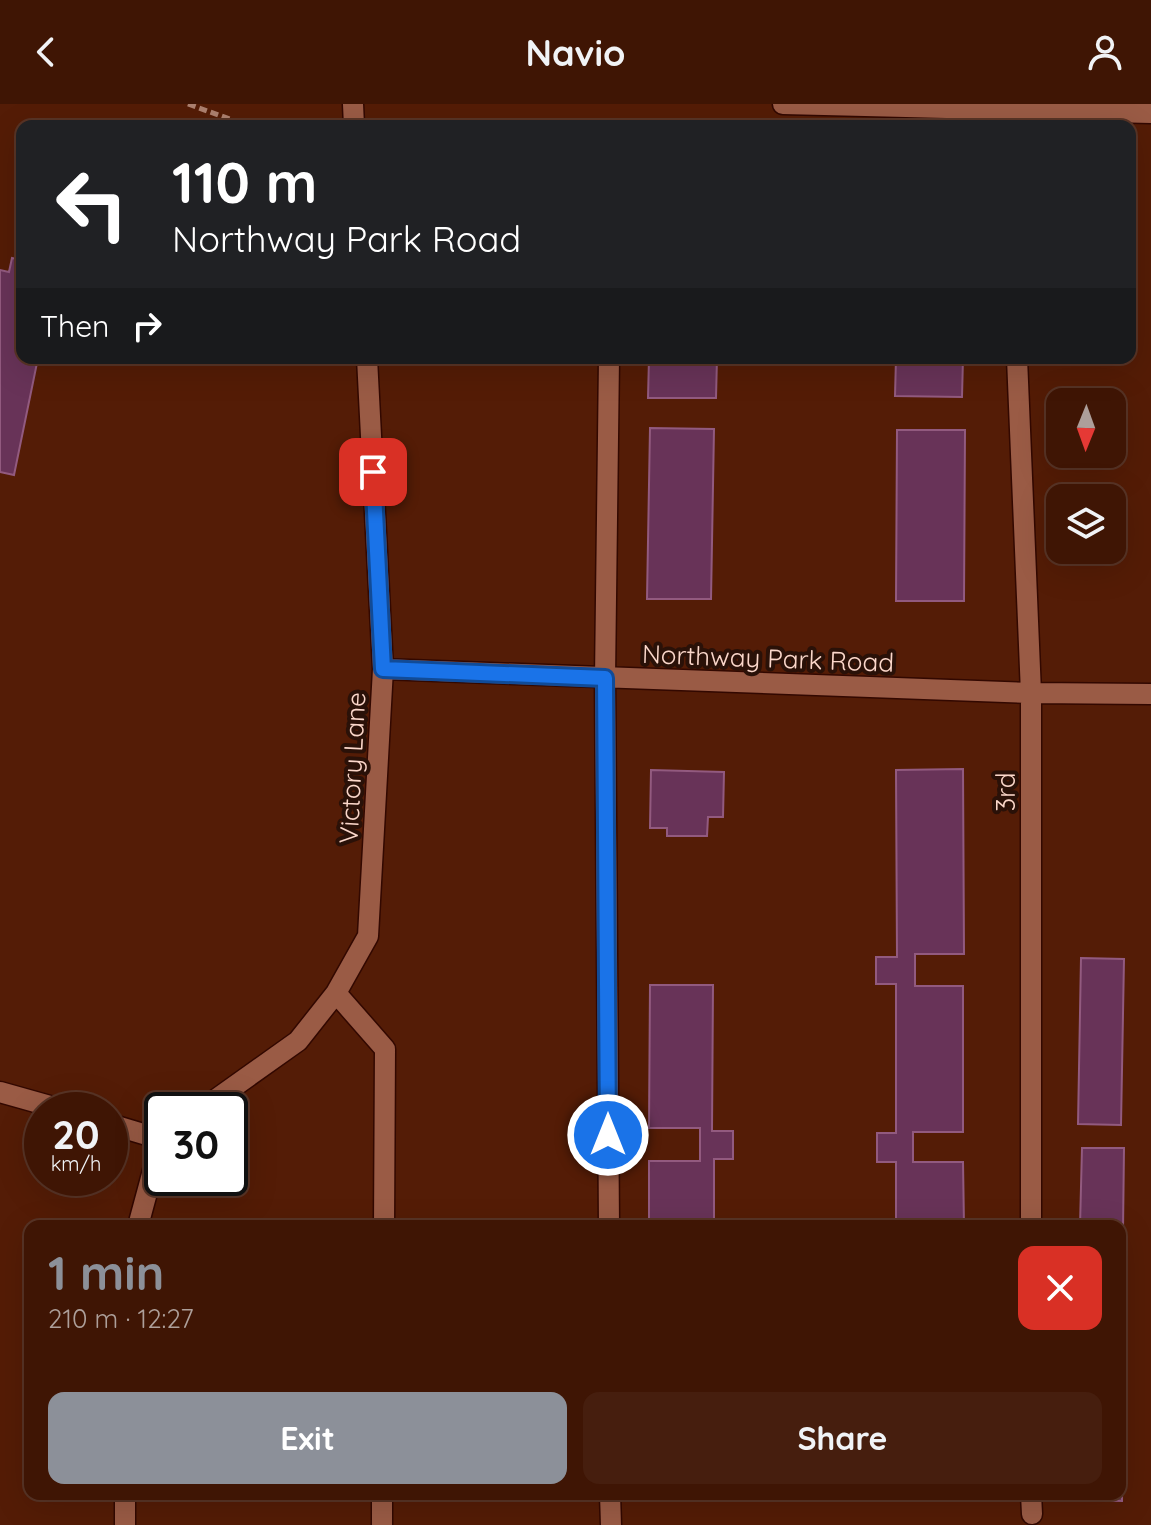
<!DOCTYPE html>
<html lang="en">
<head>
<meta charset="utf-8">
<style>
	:root { --surface:#3f1504; --page:#461e0e; --text:#f1f3f6; --muted:#ad9f9a; --line:#583426; --accent:#8c9099 }
	body { margin:0; font-family:Quicksand,sans-serif; background:var(--page); color:var(--text); height:100vh; display:flex; flex-direction:column; font-size:30px; white-space:nowrap }
	* { box-sizing:border-box; margin:0 }
	p { font-size:26px; color:var(--muted) }
	.icon { flex:none; width:44px; height:44px; fill:none; stroke:currentColor; stroke-width:2; stroke-linecap:round; stroke-linejoin:round }
	.map { position:relative; flex:1; overflow:hidden }
	.details { position:absolute; left:24px; top:1116px; width:1102px; height:280px; display:flex; flex-direction:column; background:var(--surface); border-radius:16px; box-shadow:0 8px 32px #0002,0 0 0 2px var(--line) }
	.details>* { flex:none }
	.banner { position:absolute; left:16px; top:16px; width:1120px; height:244px; border-radius:16px; box-shadow:0 8px 32px #0002,0 0 0 2px var(--line); background:#202124; color:#fff; overflow:hidden }
	.needle { width:52px; rotate:181deg }
	.fabs { position:absolute; left:1046px; top:284px; display:grid; gap:16px }
	.fabs a { display:grid; place-items:center; width:80px; height:80px; border-radius:16px; background:var(--surface); box-shadow:0 8px 32px #0002,0 0 0 2px var(--line); font-size:40px }
	.speed { position:absolute; left:24px; top:988px; display:flex; gap:16px; font-size:40px; font-weight:700; text-align:center }
	.speed>* { display:grid; place-content:center; width:104px; height:104px; border-radius:50%; background:var(--surface); box-shadow:0 8px 32px #0002,0 0 0 2px var(--line); line-height:1 }
	.speed small { font-size:20px; font-weight:400 }
	.speed .limit { border:4px solid #111; border-radius:12px; background:#fff; color:#111 }
	.pin { position:absolute; display:grid; place-items:center; width:68px; height:68px; color:#fff; margin:-34px; border-radius:16px; box-shadow:0 4px 12px #0006 }
	.me { position:absolute; width:88px; margin:-44px; rotate:0deg; stroke-linejoin:round; filter:drop-shadow(0 0 6px #0008) }
	.turn { display:flex; align-items:center; gap:28px; height:168px; padding:0 24px; font-size:36px }
	.turn .icon { width:104px; height:104px; stroke-width:2.5 }
	.turn b { display:block; font-size:56px; line-height:68px }
	.then { display:flex; align-items:center; height:76px; padding:0 24px; background:#0003; gap:16px; font-size:30px }
	.round { display:grid; place-items:center; flex:none; width:84px; height:84px; border-radius:16px; background:var(--page) }
	.headline { display:flex; align-items:center; justify-content:space-between; height:136px; padding:0 24px }
	h1 { font-size:48px; font-weight:800; line-height:60px; color:var(--accent) }
	.button { display:flex; gap:16px; margin-top:auto; padding:16px 24px }
	.button a { flex:1; height:92px; border-radius:16px; background:var(--accent); color:#fff; font-size:32px; font-weight:800; line-height:92px; text-align:center }
	.button a+a { background:var(--page); color:var(--text) }
	header { display:flex; justify-content:space-between; align-items:center; height:104px; padding:0 24px; background:var(--surface); font-size:36px; font-weight:800 }
	.map>svg:first-child { display:block }
	.building { fill:#683358; stroke:#925a7f; stroke-width:2 }
	.lines { fill:none; stroke-linecap:round; stroke-linejoin:round }
	.minor-casing { stroke:#320800; stroke-width:23 }
	.path { stroke:#ad806f; stroke-width:5; stroke-dasharray:8 4; stroke-linecap:butt }
	.minor { stroke:#9a5b45; stroke-width:20 }
	.route-casing { stroke:#114b97; stroke-width:20 }
	.route { stroke:#1a73e8; stroke-width:14 }
	.labels { text-anchor:middle; dominant-baseline:central; stroke-width:8; stroke-linejoin:round; paint-order:stroke }
	.street-label { font-size:26px; fill:#fbd7ca; stroke:#2a1108 }
</style>
</head>
<body>
<header><svg class="icon" aria-label="back" viewBox="0 0 24 24"><path d="M15 5l-7 7 7 7"/></svg>Navio<svg class="icon" aria-label="person" viewBox="0 0 24 24"><circle cx="12" cy="8" r="4"/><path d="M4 21q1-7 8-7t8 7"/></svg></header>
<div class="map">
<svg width="1151" height="1421" viewBox="0 0 1151 1421">
	<rect width="100%" height="100%" fill="#541c06"/>
	<path class="building" d="M 12,154 L 22,156 L 22,254 L 38,254 L 14,371 L 0,368 L 0,166 L 9,168 Z
		M 649,254 L 717,254 L 716,294 L 648,294 Z
		M 896,254 L 963,254 L 962,293 L 895,292 Z
		M 650,324 L 714,325 L 711,495 L 647,495 Z
		M 897,326 L 965,326 L 964,497 L 896,497 Z
		M 963,665 L 964,850 L 915,850 L 915,882 L 963,882 L 963,1028 L 913,1028 L 913,1058 L 963,1058 L 964,1122 L 896,1122 L 896,1058 L 877,1058 L 877,1029 L 896,1029 L 896,880 L 876,880 L 876,853 L 897,853 L 896,666 Z
		M 651,666 L 724,668 L 723,713 L 708,713 L 707,732 L 667,732 L 667,724 L 650,724 Z
		M 1081,854 L 1124,855 L 1121,1021 L 1078,1020 Z
		M 650,881 L 713,881 L 712,1027 L 733,1027 L 733,1055 L 714,1055 L 714,1122 L 649,1122 L 649,1057 L 700,1057 L 700,1024 L 649,1024 Z
		M 1082,1044 L 1124,1044 L 1122,1209 L 1120,1122 L 1080,1122 Z
		M 1120,1233 L 1124,1233 L 1122,1397 L 1079,1396 L 1079,1390 L 1120,1390 Z"/>
	<g class="lines">
		<defs>
			<path id="minor" d="M 353,0 L 354,22
				M 783,0 L 1151,9
				M 1017,254 L 1031,589 L 1031,1122
				M 383,565 L 1031,589 L 1151,590
				M 336,889 L 385,945 L 384,1122
				M 0,988 L 64,1006
				M 201,1006 L 298,937 L 336,889 L 368,832 L 383,565 L 367,254
				M 110,1020 L 160,1035
				M 138,1122 L 162,1033
				M 609,1122 L 605,574 L 609,254
				M 125,1390 L 125,1421
				M 610,1390 L 611,1421
				M 1031,1390 L 1032,1410
				M 382,1421 L 382,1390"/>
		</defs>
		<use href="#minor" class="minor-casing"/>
		<path class="path" d="M 188,0 L 249,22"/>
		<use href="#minor" class="minor"/>
	</g>
	<g class="lines">
		<defs>
			<path id="route" d="M 373,368 L 383,565 L 605,574 L 608,1031"/>
		</defs>
		<use href="#route" class="route-casing"/>
		<use href="#route" class="route"/>
	</g>
	<g class="labels">
		<g class="street-label">
			<text transform="translate(768 554) rotate(2)">Northway Park Road</text>
			<text transform="translate(352 664) rotate(-87)">Victory Lane</text>
			<text transform="translate(1005 688) rotate(-90)">3rd</text>
		</g>
	</g>
</svg>
<div class="fabs">
<a><svg class="needle" viewBox="-14 -14 28 28"><path d="M0-13l5 13h-10z" fill="#e53935"/><path d="M0 13l5-13h-10z" fill="#ad9f9a"/></svg></a>
<a><svg class="icon" aria-label="layers" viewBox="0 0 24 24"><path d="M12 4l9 5-9 5-9-5zM3 14l9 5 9-5"/></svg></a>
</div>
<div class="speed"><div>20<small>km/h</small></div><div class="limit">30</div></div>
<div class="pin" style="left:373px;top:368px;background:#d93025"><svg class="icon" aria-label="arrive" viewBox="0 0 24 24"><path d="M6 21V4h12l-3 4 3 4H6"/></svg></div>
<svg class="me" style="left:608px;top:1031px" viewBox="-20 -20 40 40"><circle r="17" fill="#1a73e8" stroke="#fff" stroke-width="3"/><path d="M0-11L8 9 0 5-8 9z" fill="#fff"/></svg>
<div class="banner">
<div class="turn"><svg class="icon" aria-label="left" viewBox="0 0 24 24"><path d="M17 20v-9H6M10 6l-5 5 5 5"/></svg><div><b>110 m</b>Northway Park Road</div></div>
<div class="then">Then<svg class="icon" aria-label="right" viewBox="0 0 24 24"><path d="M7 20v-9h11M14 6l5 5-5 5"/></svg></div>
</div>
<section class="details">
<div class="headline"><div><h1>1 min</h1><p>210 m · 12:27</p></div><a class="round" style="background:#d93025;color:#fff"><svg class="icon" aria-label="close" viewBox="0 0 24 24"><path d="M6 6l12 12M18 6L6 18"/></svg></a></div>
<div class="button"><a>Exit</a><a>Share</a></div>
</section>
</div>
</body>
</html>
